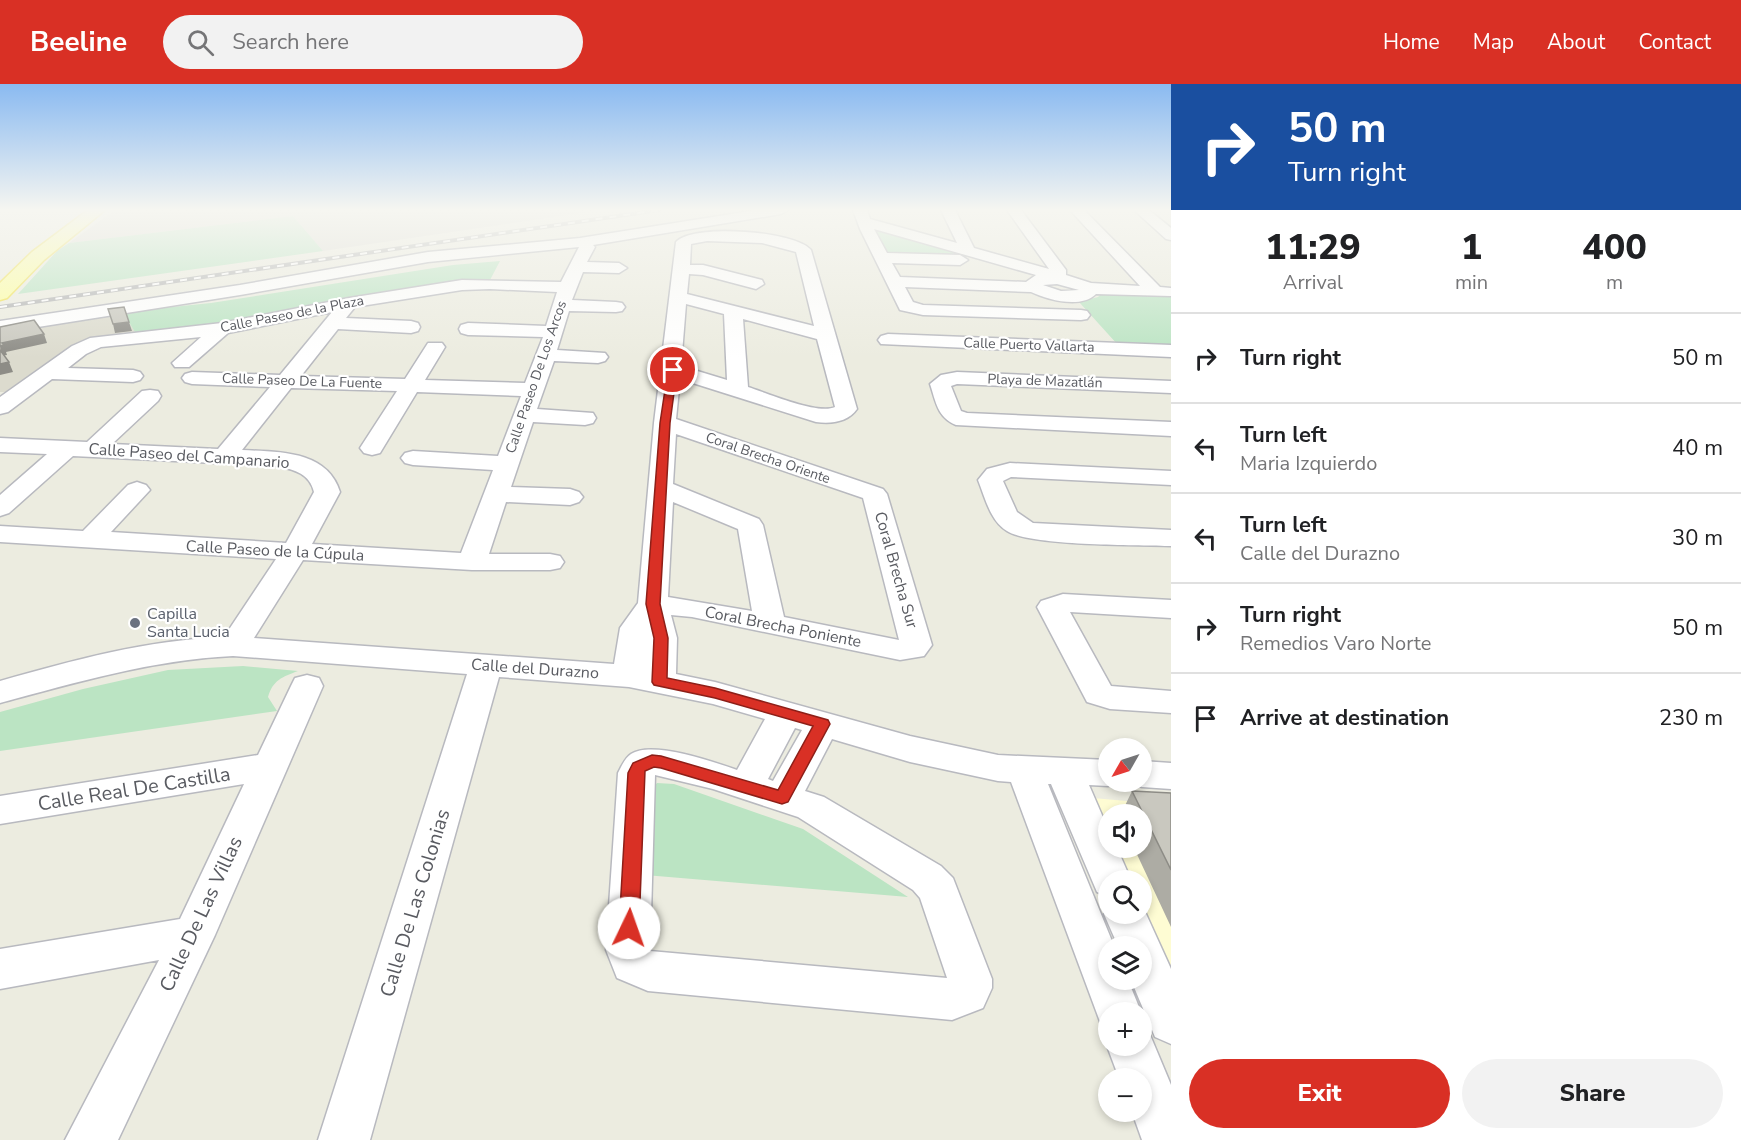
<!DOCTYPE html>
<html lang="en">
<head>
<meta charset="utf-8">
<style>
	:root { --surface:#fff; --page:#f2f2f2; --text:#202124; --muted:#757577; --line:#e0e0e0; --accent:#d93025 }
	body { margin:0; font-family:"Nunito Sans",sans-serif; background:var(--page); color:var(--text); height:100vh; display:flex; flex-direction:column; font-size:22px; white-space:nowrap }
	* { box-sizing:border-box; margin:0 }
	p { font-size:20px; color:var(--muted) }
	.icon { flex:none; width:33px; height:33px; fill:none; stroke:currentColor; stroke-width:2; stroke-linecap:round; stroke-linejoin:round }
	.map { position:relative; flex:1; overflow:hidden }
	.details { display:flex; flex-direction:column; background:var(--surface); width:570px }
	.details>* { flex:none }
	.top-card { background:#1a4fa0; color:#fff; overflow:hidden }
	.needle { width:39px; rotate:231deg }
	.controls { position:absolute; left:1098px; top:654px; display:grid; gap:12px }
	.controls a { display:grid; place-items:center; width:54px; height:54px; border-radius:50%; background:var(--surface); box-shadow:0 3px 9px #0003; font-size:30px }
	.pin { position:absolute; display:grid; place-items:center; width:51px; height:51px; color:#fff; margin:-26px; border:3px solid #fff; border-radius:50%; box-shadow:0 2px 6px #0007 }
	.me { position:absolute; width:66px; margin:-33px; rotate:3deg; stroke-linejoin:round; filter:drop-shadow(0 0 4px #0008) }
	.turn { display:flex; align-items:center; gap:21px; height:126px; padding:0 18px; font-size:27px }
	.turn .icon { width:78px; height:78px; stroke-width:2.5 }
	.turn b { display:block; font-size:42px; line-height:51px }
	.eta { display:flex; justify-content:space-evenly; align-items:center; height:102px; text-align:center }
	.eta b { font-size:36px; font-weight:800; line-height:42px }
	.action { display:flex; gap:12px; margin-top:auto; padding:12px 18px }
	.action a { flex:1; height:69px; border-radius:36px; background:var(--accent); color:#fff; font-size:24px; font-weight:800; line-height:69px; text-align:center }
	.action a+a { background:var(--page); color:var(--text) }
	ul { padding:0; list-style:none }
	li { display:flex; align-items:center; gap:18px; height:90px; padding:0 18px; border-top:2px solid var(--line) }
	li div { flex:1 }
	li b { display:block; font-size:22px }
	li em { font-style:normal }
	header { display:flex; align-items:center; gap:36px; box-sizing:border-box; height:84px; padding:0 30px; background:var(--accent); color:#fff }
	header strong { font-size:28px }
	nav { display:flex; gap:33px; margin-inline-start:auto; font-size:21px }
	.search { width:420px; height:54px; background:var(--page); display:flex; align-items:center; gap:15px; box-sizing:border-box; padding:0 21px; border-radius:33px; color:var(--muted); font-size:22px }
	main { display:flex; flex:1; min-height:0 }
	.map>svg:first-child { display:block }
	.commercial { fill:#fefcd3 }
	.industrial { fill:#dfded7 }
	.education { fill:#dcdbce }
	.green { fill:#bbe4c3 }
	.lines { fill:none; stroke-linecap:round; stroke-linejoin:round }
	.minor-casing { stroke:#b8b9bf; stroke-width:3 }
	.major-casing { stroke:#f2e353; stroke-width:3 }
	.minor { fill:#fff; fill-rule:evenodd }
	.major { fill:#fdffa2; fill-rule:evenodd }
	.rail-casing { stroke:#b5b6b6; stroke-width:4 }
	.rail { stroke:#fff; stroke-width:2; stroke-dasharray:7; stroke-linecap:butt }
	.wall { fill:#adaca4 }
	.shaded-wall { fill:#8d8c86 }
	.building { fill:#c9c8bf; stroke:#8d8c86; stroke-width:1.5 }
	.route { fill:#d93025; stroke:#8d1f18; stroke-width:1.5 }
	.worship-dot { fill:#6b7280; stroke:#fff; stroke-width:2 }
	.labels { text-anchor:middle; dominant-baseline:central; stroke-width:4.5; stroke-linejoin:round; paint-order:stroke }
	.far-street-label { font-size:14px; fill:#595b61; stroke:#fff }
	.street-label { font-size:16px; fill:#595b61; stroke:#fff }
	.worship-label { font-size:16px; fill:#5b616d; stroke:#fff; text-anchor:start }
	.near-street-label { font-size:20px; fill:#595b61; stroke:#fff }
</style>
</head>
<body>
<header>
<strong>Beeline</strong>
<div class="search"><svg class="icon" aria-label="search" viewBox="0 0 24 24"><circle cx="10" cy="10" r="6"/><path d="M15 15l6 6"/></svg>Search here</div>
<nav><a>Home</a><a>Map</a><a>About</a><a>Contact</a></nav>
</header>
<main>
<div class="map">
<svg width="1171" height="1056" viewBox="0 0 1171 1056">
	<rect width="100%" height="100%" fill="#ecece0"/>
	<path class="commercial" d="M 1093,714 L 1171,721 L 1171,896 L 1142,827 L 1142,796 L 1129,796 L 1114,764 L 1142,764 L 1142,730 L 1108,730 L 1108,750 Z"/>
	<path class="industrial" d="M 115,126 L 601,126 L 323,167 L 293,132 L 69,159 Z"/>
	<path class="education" d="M 123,228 L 136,250 L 93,255 L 71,262 L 10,308 L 0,308 L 0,247 Z"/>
	<path class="green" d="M 293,132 L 323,167 L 18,210 L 57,167 L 69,159 Z
		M 877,145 L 976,173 L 886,172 L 873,147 Z
		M 500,177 L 490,196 L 436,200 L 337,215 L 261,235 L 136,250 L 123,228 L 211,219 L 453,181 Z
		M 1103,208 L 1171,211 L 1171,264 L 1118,261 L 1079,218 L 1098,213 Z
		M 243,582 L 298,587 C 282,593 273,596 268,613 L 277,627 L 0,667 L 0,628 L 83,605 L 168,586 Z
		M 657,699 L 674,700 L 803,745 L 908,813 L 645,791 L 651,706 Z"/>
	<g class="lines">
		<defs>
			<path id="minor" d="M 757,126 L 788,126 L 781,130 L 593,161 L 595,163 L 587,178 L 619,179 L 627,184 L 619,189 L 583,188 L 572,216 L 616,218 L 622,219 L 625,223 L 622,227 L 616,228 L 569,227 L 557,266 L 605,269 L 608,273 L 605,277 L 598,279 L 554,277 L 537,325 L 593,329 L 596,334 L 593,339 L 585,341 L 533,338 L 511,403 L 570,405 L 579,408 L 583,413 L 579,418 L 570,421 L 506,418 L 489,470 L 550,470 L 560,472 L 564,478 L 560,484 L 550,486 L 472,486 L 303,476 L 254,554 L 614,580 L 620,544 L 638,519 L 654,339 L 676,158 C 693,139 795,147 811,166 L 857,325 C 848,338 831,340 816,338 L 680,295 L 676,335 L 883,405 L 887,410 L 932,561 L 924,572 L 900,576 L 692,533 L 671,531 L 677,554 L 676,590 L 715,598 L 910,652 L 998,671 L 1108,676 L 1108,698 L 1121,698 L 1108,702 L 1089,701 L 1108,745 L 1108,764 L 1117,764 L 1131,796 L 1108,796 L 1108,812 L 1097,808 L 1051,700 L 1048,700 L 1114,862 L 1108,862 L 1108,896 L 1128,896 L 1141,928 L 1108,928 L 1108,946 L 1102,943 L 1011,698 L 998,697 L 910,678 L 832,655 L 805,707 L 824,713 L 941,782 L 953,794 L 992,895 L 992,904 L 983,924 L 952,936 L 648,907 L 617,894 L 606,866 L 618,689 C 621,683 625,674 631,670 C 652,656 714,678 737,686 L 765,635 L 713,620 L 629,603 L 499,593 L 370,1056 L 318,1056 L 467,590 L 233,572 C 152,576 78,598 0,619 L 0,597 C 74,576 147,556 224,553 L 276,475 L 0,458 L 0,442 L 83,447 L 128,401 L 137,398 L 146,401 L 150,406 L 111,448 L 286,459 L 314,408 C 310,390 295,386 278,382 L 73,372 L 9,429 L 0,432 L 0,411 L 47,370 L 0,368 L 0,354 L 87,358 L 142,307 L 150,306 L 158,307 L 161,312 L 158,317 L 112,360 L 218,365 L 270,303 L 192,300 L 185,298 L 182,294 L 185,290 L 192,288 L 280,291 L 332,228 L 228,249 L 189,283 L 175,283 L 172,279 L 201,253 L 101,263 L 86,270 L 68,284 L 133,286 L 140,288 L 143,292 L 140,296 L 133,298 L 52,295 L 8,328 L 0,330 L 0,313 L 72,262 L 90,254 L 222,239 L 349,214 L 462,196 L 561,198 L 579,163 L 428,178 L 240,211 L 0,249 L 0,237 L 240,201 L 428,168 L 580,154 ZM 707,157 L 762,159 L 796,168 L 814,242 L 687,210 L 689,190 L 703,191 L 756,205 L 764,200 L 762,196 L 703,181 L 690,181 L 691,160 ZM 490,205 L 557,208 L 546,242 L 468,239 L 461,241 L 459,245 L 461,249 L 468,251 L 543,253 L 525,299 L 425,296 L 445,263 L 442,259 L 428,259 L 405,295 L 301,292 L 338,245 L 411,249 L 418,247 L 420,243 L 418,239 L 411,237 L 346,234 L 355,223 L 462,206 ZM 686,220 L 724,230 L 727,296 L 681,282 ZM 743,235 L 817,255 L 835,323 C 818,331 767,309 748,303 ZM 291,304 L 397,307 L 360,364 L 364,369 L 372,371 L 380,369 L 417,308 L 521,312 L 498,372 L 413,367 L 405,369 L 401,374 L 405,379 L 413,381 L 493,386 L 461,469 L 312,460 L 340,408 C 327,366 278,368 242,366 ZM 676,350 L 863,414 L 899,556 L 784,533 L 763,441 L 759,435 L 673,400 ZM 673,418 L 738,445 L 752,527 L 668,513 ZM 795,644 L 802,646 L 773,697 L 768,695 ZM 655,691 L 713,705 L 798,733 L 913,806 L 920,814 L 947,894 L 650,867 Z
				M 853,126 L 867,126 L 870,135 L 957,159 L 941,126 L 955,126 L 974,164 L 1049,185 L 1007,126 L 1021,126 L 1066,186 L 1066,191 L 1091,199 L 1140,202 L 1070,126 L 1084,126 L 1160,203 L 1171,204 L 1171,212 L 1096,210 C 1081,225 1048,216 1031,208 L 905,203 L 913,218 L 923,221 L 1081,226 L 1087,227 L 1090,231 L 1087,235 L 1081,236 L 923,231 L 900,226 L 860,145 ZM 874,145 L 1036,191 L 1026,198 L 900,193 L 892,179 L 960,181 L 968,176 L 960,171 L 887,169 ZM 1057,200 L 1079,206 L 1061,207 L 1043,201 Z
				M 1134,126 L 1149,126 L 1171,144 L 1171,156 L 1166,155 Z
				M 888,250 L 1171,261 L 1171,273 L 881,260 L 878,256 L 881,252 Z
				M 957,288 L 1171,297 L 1171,309 L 957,300 L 951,302 L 961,327 L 967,329 L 1171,338 L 1171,352 L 956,341 C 937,333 936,318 930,300 L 941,291 Z
				M 1010,379 L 1171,387 L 1171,401 L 1011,393 L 1003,397 L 1017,428 L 1033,439 L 1171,446 L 1171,462 C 1138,461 1030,462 1007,447 C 990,437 985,413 978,396 L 987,385 Z
				M 1063,510 L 1171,516 L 1171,534 L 1070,528 L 1111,602 L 1171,607 L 1171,629 L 1110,625 L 1087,618 L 1037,523 L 1041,517 Z
				M 307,591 L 319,594 L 323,602 L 215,851 L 118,1056 L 65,1056 L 159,876 L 0,905 L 0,865 L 180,835 L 244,700 L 0,740 L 0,712 L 258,671 L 291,602 L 295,594 Z
				M 1142,677 L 1171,679 L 1171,705 L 1142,703 L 1129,699 L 1128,698 L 1142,698 Z
				M 1108,821 L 1108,830 L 1142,830 L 1142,821 L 1171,885 L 1171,960 L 1155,953 L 1131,896 L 1142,896 L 1142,862 L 1118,862 L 1104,830 Z
				M 1142,944 L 1148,946 L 1171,1001 L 1171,1056 L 1142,1056 L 1132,1028 L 1142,1028 L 1142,994 L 1119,994 L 1107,962 L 1108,959 L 1108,962 L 1142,962 Z"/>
			<path id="major" d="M 88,126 L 105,126 L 44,176 L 7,214 L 0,216 L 0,199 L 32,168 Z"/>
		</defs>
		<use href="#minor" class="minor-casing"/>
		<use href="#major" class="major-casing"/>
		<use href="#minor" class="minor"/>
		<use href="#major" class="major"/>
		<defs>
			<path id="rail" d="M 0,223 L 659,126"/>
		</defs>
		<use href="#rail" class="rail-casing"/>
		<use href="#rail" class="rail"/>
	</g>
	<path class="wall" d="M 1132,707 L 1171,709 L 1171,843 L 1134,764 L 1142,764 L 1142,730 L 1121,730 Z"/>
	<path class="shaded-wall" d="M 129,238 L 132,247 L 115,249 L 113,240 Z
		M 44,250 L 47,259 L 6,268 L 7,271 L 1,272 L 0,262 L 2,259 Z
		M 9,278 L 13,288 L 0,291 L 0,280 Z"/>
	<path class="building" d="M 124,223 L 129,238 L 113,240 L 108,225 Z
		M 34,236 L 44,250 L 2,259 L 4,261 L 0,262 L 0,243 Z
		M 0,266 L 9,278 L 0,280 Z
		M 1132,707 L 1171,709 L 1171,786 Z"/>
	<linearGradient id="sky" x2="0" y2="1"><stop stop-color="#8abaf1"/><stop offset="0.46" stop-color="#f6f6f1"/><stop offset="1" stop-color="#f6f6f1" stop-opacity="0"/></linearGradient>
	<rect width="1171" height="274" fill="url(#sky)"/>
	<path class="route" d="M 673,283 L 677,286 L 670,339 L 660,520 L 668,554 L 667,594 L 715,604 L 828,636 L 830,640 L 788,718 L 782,720 L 661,684 L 654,683 L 645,687 L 639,844 L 636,850 L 629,853 L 622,850 L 619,844 L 628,689 L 633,679 L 652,671 L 661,672 L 778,706 L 813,642 L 715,614 L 654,601 L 652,598 L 654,554 L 646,520 L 660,339 L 668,286 Z"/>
	<circle class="worship-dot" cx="135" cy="539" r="6"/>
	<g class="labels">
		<g class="far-street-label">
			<text transform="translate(292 230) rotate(-11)">Calle Paseo de la Plaza</text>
			<text transform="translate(1029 261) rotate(2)">Calle Puerto Vallarta</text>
			<text transform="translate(536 293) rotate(-71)">Calle Paseo De Los Arcos</text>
			<text transform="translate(302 297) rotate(2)">Calle Paseo De La Fuente</text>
			<text transform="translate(1045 297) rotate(2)">Playa de Mazatlán</text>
			<text transform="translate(768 374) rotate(19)">Coral Brecha Oriente</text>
		</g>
		<g class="street-label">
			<text transform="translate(189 372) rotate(4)">Calle Paseo del Campanario</text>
			<text transform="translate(275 467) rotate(3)">Calle Paseo de la Cúpula</text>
			<text transform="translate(896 486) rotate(74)">Coral Brecha Sur</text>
			<text transform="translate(783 543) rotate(11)">Coral Brecha Poniente</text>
			<text transform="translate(535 585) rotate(4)">Calle del Durazno</text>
		</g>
		<g class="worship-label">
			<text x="147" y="530">Capilla<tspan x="147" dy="18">Santa Lucia</tspan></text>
		</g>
		<g class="near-street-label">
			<text transform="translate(134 705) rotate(-9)">Calle Real De Castilla</text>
			<text transform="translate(415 819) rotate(-73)">Calle De Las Colonias</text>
			<text transform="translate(201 830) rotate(-65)">Calle De Las Villas</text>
		</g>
	</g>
</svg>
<div class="controls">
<a><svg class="needle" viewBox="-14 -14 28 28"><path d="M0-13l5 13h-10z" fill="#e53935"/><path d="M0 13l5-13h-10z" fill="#757577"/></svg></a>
<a><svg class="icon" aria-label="sound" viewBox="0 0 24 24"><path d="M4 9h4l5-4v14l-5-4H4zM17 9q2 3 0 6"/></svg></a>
<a><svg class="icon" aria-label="search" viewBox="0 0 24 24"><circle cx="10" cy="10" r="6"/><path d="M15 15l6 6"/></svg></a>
<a><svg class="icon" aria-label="layers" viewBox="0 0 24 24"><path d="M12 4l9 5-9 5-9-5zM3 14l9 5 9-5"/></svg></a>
<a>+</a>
<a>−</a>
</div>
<div class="pin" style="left:673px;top:286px;background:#d93025"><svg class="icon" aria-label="arrive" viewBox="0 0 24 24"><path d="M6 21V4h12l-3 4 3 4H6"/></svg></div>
<svg class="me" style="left:629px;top:844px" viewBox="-20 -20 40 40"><circle r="19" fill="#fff"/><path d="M0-13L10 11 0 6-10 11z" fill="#d93025"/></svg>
</div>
<section class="details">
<div class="top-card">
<div class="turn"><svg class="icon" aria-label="right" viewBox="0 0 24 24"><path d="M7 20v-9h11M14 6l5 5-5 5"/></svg><div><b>50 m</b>Turn right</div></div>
</div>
<div class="eta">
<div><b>11:29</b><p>Arrival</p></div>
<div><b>1</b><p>min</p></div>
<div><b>400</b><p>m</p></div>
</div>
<ul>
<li><svg class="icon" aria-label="right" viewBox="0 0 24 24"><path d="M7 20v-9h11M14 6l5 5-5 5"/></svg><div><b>Turn right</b></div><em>50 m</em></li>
<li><svg class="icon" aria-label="left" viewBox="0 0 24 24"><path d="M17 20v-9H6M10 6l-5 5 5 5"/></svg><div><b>Turn left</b><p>Maria Izquierdo</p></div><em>40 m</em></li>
<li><svg class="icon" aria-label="left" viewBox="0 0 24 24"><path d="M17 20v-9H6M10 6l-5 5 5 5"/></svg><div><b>Turn left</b><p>Calle del Durazno</p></div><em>30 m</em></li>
<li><svg class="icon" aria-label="right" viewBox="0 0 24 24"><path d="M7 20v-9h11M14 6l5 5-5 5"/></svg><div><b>Turn right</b><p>Remedios Varo Norte</p></div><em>50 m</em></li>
<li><svg class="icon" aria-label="arrive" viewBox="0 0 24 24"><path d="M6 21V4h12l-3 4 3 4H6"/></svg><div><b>Arrive at destination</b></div><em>230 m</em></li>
</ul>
<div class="action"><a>Exit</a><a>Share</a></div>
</section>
</main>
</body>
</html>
